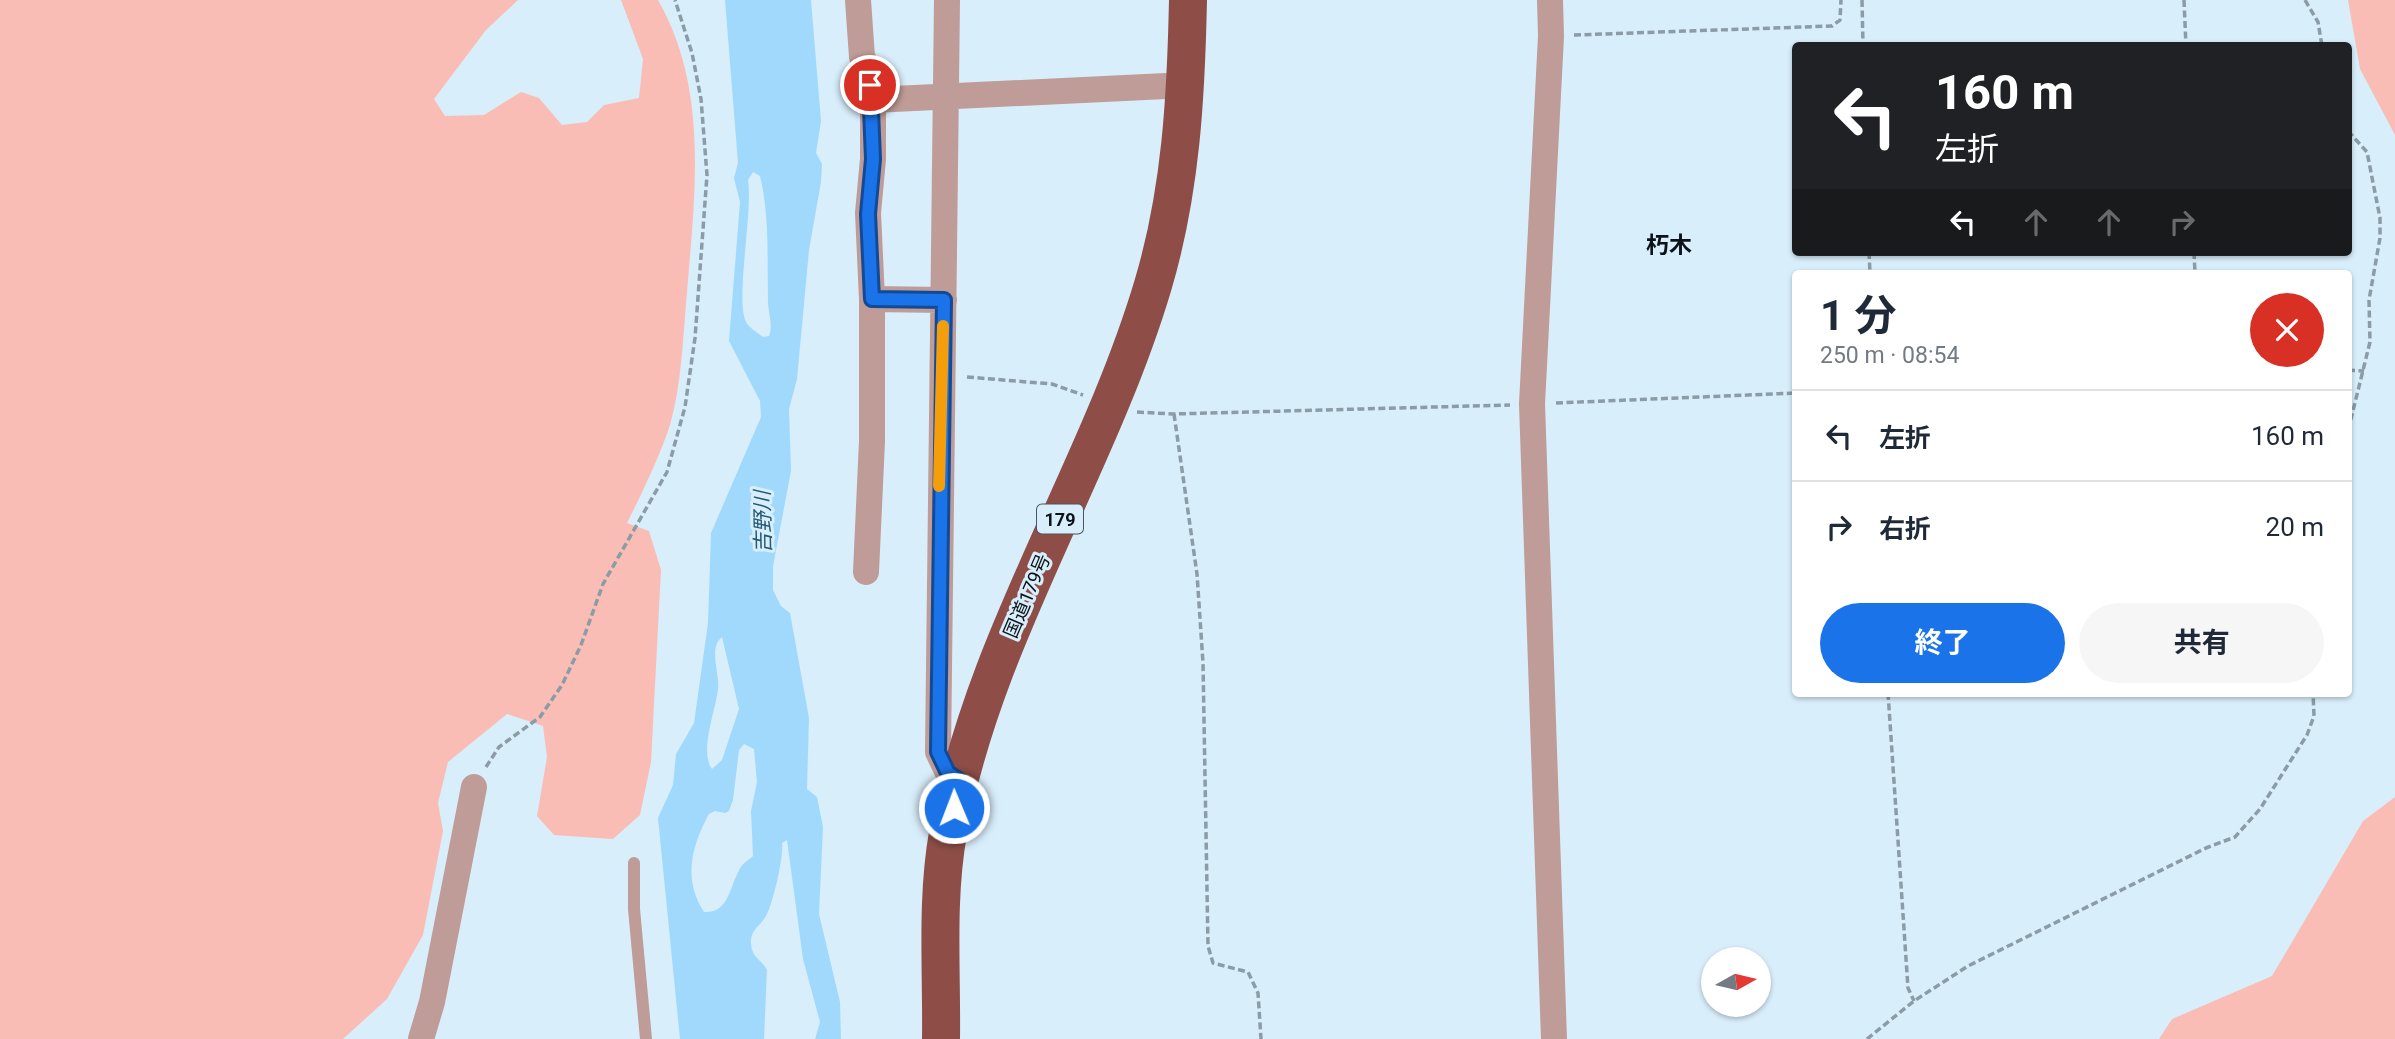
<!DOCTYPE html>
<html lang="ja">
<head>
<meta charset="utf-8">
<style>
	:root { --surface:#fff; --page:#f6f6f7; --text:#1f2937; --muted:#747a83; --line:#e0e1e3; --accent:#1a73e8 }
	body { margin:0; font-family:Roboto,"Noto Sans JP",sans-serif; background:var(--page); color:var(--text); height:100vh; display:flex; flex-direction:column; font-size:26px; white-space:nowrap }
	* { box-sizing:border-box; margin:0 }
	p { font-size:23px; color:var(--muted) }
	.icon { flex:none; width:38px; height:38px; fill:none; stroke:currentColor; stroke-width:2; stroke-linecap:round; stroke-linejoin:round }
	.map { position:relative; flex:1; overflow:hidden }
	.panel { position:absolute; left:1792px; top:270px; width:560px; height:427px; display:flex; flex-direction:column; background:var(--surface); border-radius:7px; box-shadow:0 2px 5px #0004 }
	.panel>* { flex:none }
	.guide { position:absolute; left:1792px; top:42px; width:560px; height:214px; border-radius:7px; box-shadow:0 2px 5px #0004; background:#202124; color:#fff; overflow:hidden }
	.needle { width:46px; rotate:82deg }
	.fabs { position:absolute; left:1701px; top:947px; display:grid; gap:14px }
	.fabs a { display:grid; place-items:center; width:70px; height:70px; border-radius:50%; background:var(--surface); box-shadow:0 2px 5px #0004; font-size:35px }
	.pin { position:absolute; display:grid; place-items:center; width:60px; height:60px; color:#fff; margin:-30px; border:4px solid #fff; border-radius:50%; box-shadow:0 2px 7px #0007 }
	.me { position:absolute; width:77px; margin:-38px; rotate:359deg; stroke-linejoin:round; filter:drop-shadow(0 0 5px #0008) }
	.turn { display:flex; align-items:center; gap:24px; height:147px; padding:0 28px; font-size:32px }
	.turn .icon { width:91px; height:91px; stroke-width:2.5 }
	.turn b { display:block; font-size:49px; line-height:60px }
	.lanes { display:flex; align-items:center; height:66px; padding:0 28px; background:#0003; justify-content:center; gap:35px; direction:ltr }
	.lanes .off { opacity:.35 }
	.round { display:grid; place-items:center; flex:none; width:74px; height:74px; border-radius:37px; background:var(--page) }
	.overview { display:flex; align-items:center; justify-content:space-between; height:119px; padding:0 28px }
	h1 { font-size:42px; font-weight:700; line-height:52px }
	.primary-button { display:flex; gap:14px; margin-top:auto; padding:14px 28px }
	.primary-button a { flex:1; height:80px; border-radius:42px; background:var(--accent); color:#fff; font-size:28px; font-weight:700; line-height:80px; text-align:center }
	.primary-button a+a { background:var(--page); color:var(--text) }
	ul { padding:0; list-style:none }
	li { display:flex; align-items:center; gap:21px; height:91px; padding:0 28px; border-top:2px solid var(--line) }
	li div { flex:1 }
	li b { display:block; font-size:26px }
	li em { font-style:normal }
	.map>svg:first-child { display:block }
	.green { fill:#fabdb5 }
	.water { fill:#a1d9fc; fill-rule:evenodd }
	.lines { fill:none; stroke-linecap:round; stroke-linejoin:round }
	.path { stroke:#8b9ca6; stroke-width:3.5; stroke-dasharray:7 3.5; stroke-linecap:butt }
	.service { stroke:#bf9c97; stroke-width:12 }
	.minor { stroke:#bf9c97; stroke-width:26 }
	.trunk { stroke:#8e4e47; stroke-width:38 }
	.route-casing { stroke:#114b97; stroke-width:18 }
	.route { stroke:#1a73e8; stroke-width:12 }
	.slow { stroke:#f59e0b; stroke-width:12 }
	.labels { text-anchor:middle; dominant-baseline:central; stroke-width:6; stroke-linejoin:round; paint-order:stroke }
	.shield { fill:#d8eefb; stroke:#4a555d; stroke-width:2 }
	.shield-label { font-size:18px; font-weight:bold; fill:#0d1419 }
	.street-label { font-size:19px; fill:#0d1419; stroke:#d8eefb }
	.water-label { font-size:21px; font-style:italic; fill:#245a78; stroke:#d8eefb }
	.quarter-label { font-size:23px; font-weight:bold; fill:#0d1419; stroke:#d8eefb }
</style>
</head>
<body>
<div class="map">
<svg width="2395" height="1039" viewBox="0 0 2395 1039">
	<rect width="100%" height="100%" fill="#d8eefb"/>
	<path class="green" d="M 0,0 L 518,0 L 486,30 L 434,99 L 445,116 L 484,115 L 521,92 L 539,98 L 562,125 L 587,122 L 604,105 L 639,98 L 643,59 L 621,0 L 658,0 C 709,89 695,194 687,292 C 683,335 682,383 670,425 C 659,458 643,491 627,523 L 649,531 L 661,570 L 651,762 L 640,815 L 613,839 L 554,835 L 537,816 L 547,757 L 543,726 L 507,714 L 448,762 L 438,803 L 443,831 L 423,935 L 387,999 L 343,1039 L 0,1039 Z
		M 2348,0 L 2395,0 L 2395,135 L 2360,69 Z
		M 2395,797 L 2395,1039 L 2159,1039 L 2172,1019 L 2272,976 L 2363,821 Z"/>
	<path class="water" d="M 725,0 L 811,0 L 821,121 L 816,153 L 822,164 L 821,182 L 809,250 L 797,379 L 789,409 L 791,471 L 773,566 L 773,590 L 781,606 L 790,613 L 809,718 L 807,789 L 817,797 L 823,827 L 819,914 L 840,1002 L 841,1039 L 815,1039 L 820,1022 L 803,959 L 787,840 L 782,843 C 784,856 773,904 766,916 C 760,927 750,929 751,944 C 752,958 762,960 767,970 L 764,1039 L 680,1039 L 658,818 L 673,785 L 676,754 L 694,723 L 708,623 L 711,533 L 761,417 L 760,401 L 729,341 L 740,202 L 734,178 L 738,163 ZM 753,172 L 760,176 C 770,218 767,261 768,304 C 769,315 773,326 769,336 L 763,337 C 758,333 749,328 746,322 C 735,299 753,214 748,180 ZM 722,637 L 739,709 L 722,760 L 712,769 C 699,752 716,709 718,689 C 720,673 708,648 722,637 ZM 744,744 L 754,749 L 757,782 L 751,811 L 753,856 C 750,859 743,863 741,867 C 730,883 730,914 704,912 C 683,880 691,847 709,814 L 715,811 L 725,813 L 729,811 L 733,800 L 739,750 Z"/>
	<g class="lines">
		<path class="path" d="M 1862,0 L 1863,46
			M 2184,0 L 2186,46
			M 2305,0 L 2318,22 L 2322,46
			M 1574,35 L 1832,26 L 1840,20 L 1841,0
			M 2348,131 L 2367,152 L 2380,218 L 2380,238 L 2369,300 L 2370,342 L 2348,431
			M 1869,252 L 1870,273
			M 2194,252 L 2195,273
			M 2348,370 L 2364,371
			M 967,377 L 1052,384 L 1083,395
			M 1556,403 L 1796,393
			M 1137,412 L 1174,414 L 1510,405
			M 1174,414 L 1197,574 L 1203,663 L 1208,946 L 1213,963 L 1248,972 L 1258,993 L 1261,1039
			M 1888,693 L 1908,988 L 1914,1001
			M 486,767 L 499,747 L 540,717 L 562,685 L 581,645 L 603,584 L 667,472 L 685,407 L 695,338 L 707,175 L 701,99 L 692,53 L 675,0
			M 1867,1039 L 1914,1001 L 1968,966 L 2206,848 L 2235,837 L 2260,809 L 2307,735 L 2314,716 L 2313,693"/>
		<path class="service" d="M 634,863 L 634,909 L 646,1039"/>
		<path class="minor" d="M 858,0 L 862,57 L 869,69 L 873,100 L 873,159 L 868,213 L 872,299 L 872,441 L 866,572
			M 947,0 L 938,752 L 948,773 L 961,782
			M 1550,0 L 1551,36 L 1532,404 L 1554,1039
			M 873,100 L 1187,85
			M 872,299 L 944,300
			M 421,1039 L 432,1002 L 474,787"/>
		<path class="trunk" d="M 941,1039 C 942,971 936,900 948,833 C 982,641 1098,470 1153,285 C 1181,191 1186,97 1188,0"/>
	</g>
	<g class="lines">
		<defs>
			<path id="route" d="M 870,85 L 873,159 L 868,214 L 872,299 L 944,300 L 938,752 L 948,773 L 961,782 L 954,808"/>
		</defs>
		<use href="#route" class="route-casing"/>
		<use href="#route" class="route"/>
		<path class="slow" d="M 939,486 L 943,326"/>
	</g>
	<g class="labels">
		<rect class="shield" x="1037" y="504.5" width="46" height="29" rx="5"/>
		<g class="shield-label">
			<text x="1060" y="519">179</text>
		</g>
		<g class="street-label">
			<text transform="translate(1027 596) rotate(-67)">国道179号</text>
		</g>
		<g class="water-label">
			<text transform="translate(763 522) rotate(-91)">吉野川</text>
		</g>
		<g class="quarter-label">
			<text x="1669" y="245">朽木</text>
		</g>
	</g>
</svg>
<div class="fabs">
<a><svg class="needle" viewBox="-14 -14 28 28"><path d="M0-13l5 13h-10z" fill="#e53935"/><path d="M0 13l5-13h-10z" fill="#747a83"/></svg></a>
</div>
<div class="pin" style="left:870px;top:85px;background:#d93025"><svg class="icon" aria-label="arrive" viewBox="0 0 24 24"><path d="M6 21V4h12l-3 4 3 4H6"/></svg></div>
<svg class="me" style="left:954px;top:808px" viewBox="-20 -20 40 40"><circle r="17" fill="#1a73e8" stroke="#fff" stroke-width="3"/><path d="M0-11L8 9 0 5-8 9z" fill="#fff"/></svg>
<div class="guide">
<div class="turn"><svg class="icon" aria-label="left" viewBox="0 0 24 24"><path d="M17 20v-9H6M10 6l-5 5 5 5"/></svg><div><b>160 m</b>左折</div></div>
<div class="lanes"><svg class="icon" aria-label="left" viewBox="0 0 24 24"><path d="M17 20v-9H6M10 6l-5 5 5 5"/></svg><svg class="icon off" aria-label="ahead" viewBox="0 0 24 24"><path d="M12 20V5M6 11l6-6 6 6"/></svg><svg class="icon off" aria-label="ahead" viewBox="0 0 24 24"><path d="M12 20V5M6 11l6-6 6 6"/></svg><svg class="icon off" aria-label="right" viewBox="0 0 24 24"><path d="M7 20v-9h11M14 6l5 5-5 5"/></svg></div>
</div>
<section class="panel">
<div class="overview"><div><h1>1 分</h1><p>250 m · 08:54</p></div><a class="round" style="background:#d93025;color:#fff"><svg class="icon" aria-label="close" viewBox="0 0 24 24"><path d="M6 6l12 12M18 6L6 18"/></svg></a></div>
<ul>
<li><svg class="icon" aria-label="left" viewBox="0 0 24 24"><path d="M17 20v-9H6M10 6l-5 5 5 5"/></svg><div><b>左折</b></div><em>160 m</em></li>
<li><svg class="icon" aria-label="right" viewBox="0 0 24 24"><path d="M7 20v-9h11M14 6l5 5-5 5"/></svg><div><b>右折</b></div><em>20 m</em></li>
</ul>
<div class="primary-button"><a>終了</a><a>共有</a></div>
</section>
</div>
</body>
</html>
